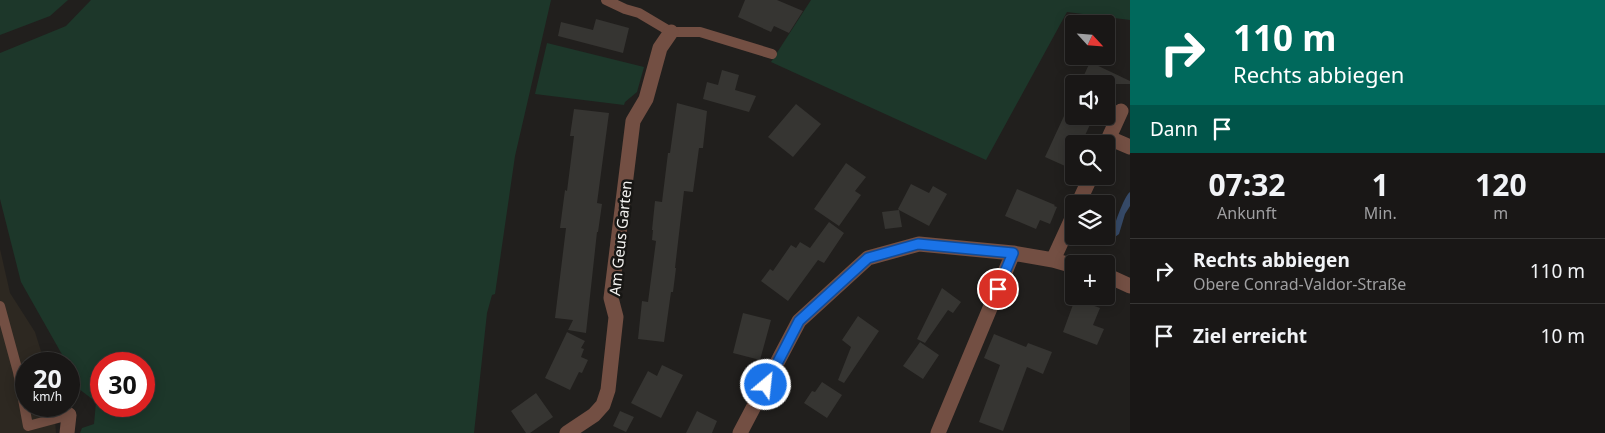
<!DOCTYPE html>
<html lang="de">
<head>
<meta charset="utf-8">
<style>
	:root { --surface:#191716; --page:#262423; --text:#f1f3f6; --muted:#9f9fa1; --line:#373635 }
	body { margin:0; font-family:"Noto Sans",sans-serif; background:var(--page); color:var(--text); height:100vh; display:flex; flex-direction:column; font-size:19px; white-space:nowrap }
	* { box-sizing:border-box; margin:0 }
	p { font-size:16px; color:var(--muted) }
	.icon { flex:none; width:28px; height:28px; fill:none; stroke:currentColor; stroke-width:2; stroke-linecap:round; stroke-linejoin:round }
	.map { position:relative; flex:1; overflow:hidden }
	.drawer { display:flex; flex-direction:column; background:var(--surface); width:475px }
	.drawer>* { flex:none }
	.guide { background:#00695c; color:#fff; overflow:hidden }
	.needle { width:32px; rotate:116deg }
	.tools { position:absolute; left:1065px; top:15px; display:grid; gap:10px }
	.tools a { display:grid; place-items:center; width:50px; height:50px; border-radius:5px; background:var(--surface); box-shadow:0 2px 12px #0003,0 0 0 1px var(--line); font-size:25px }
	.speed { position:absolute; left:15px; top:352px; display:flex; gap:10px; font-size:25px; font-weight:700; text-align:center }
	.speed>* { display:grid; place-content:center; width:65px; height:65px; border-radius:50%; background:var(--surface); box-shadow:0 2px 12px #0003,0 0 0 1px var(--line); line-height:1 }
	.speed small { font-size:12px; font-weight:400 }
	.speed .limit { border:8px solid #d22; background:#fff; color:#111 }
	.pin { position:absolute; display:grid; place-items:center; width:42px; height:42px; color:#fff; margin:-21px; border:2px solid #fff; border-radius:50%; box-shadow:0 1px 5px #0007 }
	.me { position:absolute; width:55px; margin:-28px; rotate:28deg; stroke-linejoin:round; filter:drop-shadow(0 0 4px #0008) }
	.turn { display:flex; align-items:center; gap:18px; height:105px; padding:0 20px; font-size:22px }
	.turn .icon { width:65px; height:65px; stroke-width:2.5 }
	.turn b { display:block; font-size:35px; line-height:42px }
	.then { display:flex; align-items:center; height:48px; padding:0 20px; background:#0003; gap:10px; font-size:19px }
	.eta { display:flex; justify-content:space-evenly; align-items:center; height:85px; text-align:center }
	.eta b { font-size:30px; font-weight:700; line-height:35px }
	ul { padding:0; list-style:none }
	li { display:flex; align-items:center; gap:15px; height:65px; padding:0 20px; border-top:1px solid var(--line) }
	li div { flex:1 }
	li b { display:block; font-size:19px }
	li em { font-style:normal }
	main { display:flex; flex:1; min-height:0 }
	.map>svg:first-child { display:block }
	.built { fill:#2d2821 }
	.green { fill:#1d372a; fill-rule:evenodd }
	.water { fill:#364a68 }
	.building { fill:#363532 }
	.lines { fill:none; stroke-linecap:round; stroke-linejoin:round }
	.lane { stroke:#734f43; stroke-width:10 }
	.street { stroke:#734f43; stroke-width:15 }
	.route-casing { stroke:#114b97; stroke-width:12 }
	.route { stroke:#1a73e8; stroke-width:9 }
	.labels { text-anchor:middle; dominant-baseline:central; stroke-width:5; stroke-linejoin:round; paint-order:stroke }
	.street-label { font-size:15px; fill:#f4f3f1; stroke:#171614 }
</style>
</head>
<body>
<main>
<div class="map">
<svg width="1130" height="433" viewBox="0 0 1130 433">
	<rect width="100%" height="100%" fill="#211f1d"/>
	<path class="built" d="M 0,249 L 10,293 L 35,332 L 45,364 L 26,364 L 26,406 L 54,406 L 56,433 L 0,433 Z"/>
	<path class="green" d="M 0,0 L 68,0 L 50,16 L 0,35 Z
		M 91,0 L 551,0 L 515,156 L 495,294 L 492,295 L 487,313 L 474,433 L 80,433 L 82,428 L 94,424 L 96,402 L 70,382 L 69,364 L 65,364 L 64,358 L 21,282 L 0,199 L 0,53 L 66,26 ZM 101,364 L 144,364 L 144,406 L 101,406 Z
		M 811,0 L 1130,0 L 1130,20 L 1067,12 L 986,160 L 771,62 Z
		M 547,43 L 644,67 L 637,92 L 625,102 L 624,105 L 535,94 Z"/>
	<path class="water" d="M 1130,192 L 1130,206 L 1125,214 L 1119,234 L 1115,237 L 1112,237 C 1112,230 1124,196 1130,192 Z"/>
	<path class="building" d="M 745,0 L 777,0 L 803,11 L 789,33 L 774,26 L 771,32 L 738,17 Z
		M 596,19 L 629,28 L 623,53 L 558,36 L 561,22 L 593,30 Z
		M 1090,62 L 1130,81 L 1130,84 L 1080,84 Z
		M 722,70 L 739,75 L 735,90 L 756,96 L 749,112 L 703,99 L 707,82 L 718,85 Z
		M 677,103 L 707,111 L 703,148 L 699,148 L 693,192 L 684,191 L 675,268 L 676,268 L 673,292 L 671,292 L 664,342 L 638,339 L 642,301 L 648,302 L 656,241 L 652,240 L 653,230 L 652,230 L 655,201 L 662,202 L 668,153 L 670,153 Z
		M 796,104 L 821,124 L 793,157 L 768,137 Z
		M 574,109 L 609,113 L 597,203 L 602,204 L 598,232 L 597,232 L 586,333 L 568,330 L 573,320 L 555,318 L 566,228 L 560,228 L 565,190 L 567,191 L 574,136 L 570,136 Z
		M 1064,116 L 1094,116 L 1081,144 L 1074,144 L 1074,170 L 1045,157 Z
		M 846,163 L 866,177 L 855,191 L 861,195 L 839,226 L 814,209 Z
		M 911,184 L 929,193 L 933,186 L 947,194 L 929,226 L 899,210 L 902,227 L 885,229 L 882,212 L 899,210 L 898,209 Z
		M 1017,189 L 1055,205 L 1054,206 L 1057,207 L 1050,224 L 1040,220 L 1036,229 L 1005,216 Z
		M 829,222 L 844,233 L 824,263 L 818,260 L 788,301 L 761,281 L 770,269 L 773,271 L 791,245 L 796,248 L 800,242 L 810,248 Z
		M 942,288 L 961,302 L 953,313 L 948,310 L 925,343 L 917,339 Z
		M 1075,299 L 1100,308 L 1093,325 L 1104,329 L 1097,345 L 1063,332 Z
		M 743,313 L 771,320 L 760,360 L 733,353 Z
		M 858,316 L 879,331 L 844,383 L 838,380 L 851,347 L 842,340 Z
		M 567,332 L 585,341 L 581,348 L 584,349 L 581,357 L 588,360 L 582,373 L 579,372 L 570,390 L 545,378 Z
		M 994,334 L 1026,347 L 1028,343 L 1052,352 L 1043,374 L 1027,367 L 1003,431 L 979,422 L 1000,365 L 984,358 Z
		M 920,342 L 939,355 L 923,379 L 903,366 Z
		M 662,365 L 683,375 L 661,418 L 631,403 L 648,371 L 657,376 Z
		M 822,382 L 842,395 L 827,418 L 804,403 L 812,391 L 815,392 Z
		M 536,393 L 553,417 L 530,433 L 526,433 L 511,411 Z
		M 620,411 L 634,417 L 626,432 L 613,426 Z
		M 697,411 L 717,421 L 712,433 L 686,433 Z"/>
	<g class="lines">
		<path class="lane" d="M 606,0 L 625,9 L 639,13 L 671,32 L 700,32 L 772,54
			M 0,306 L 18,372 L 28,426 L 69,415"/>
		<path class="street" d="M 1109,138 L 1130,147
			M 1106,144 L 1121,111
			M 1078,204 L 1091,176
			M 1053,260 L 1074,214
			M 1106,275 L 1130,286
			M 67,433 L 69,415
			M 567,433 L 594,415 L 603,405 L 608,390 L 616,317 L 611,298 L 633,121 L 646,99 L 660,48 L 671,32
			M 740,433 L 799,321 L 868,258 L 919,244 L 1013,253 L 1053,260 L 1074,266
			M 938,433 L 1013,253"/>
	</g>
	<g class="lines">
		<defs>
			<path id="route" d="M 766,385 L 799,321 L 868,258 L 918,244 L 1013,253 L 998,289"/>
		</defs>
		<use href="#route" class="route-casing"/>
		<use href="#route" class="route"/>
	</g>
	<g class="labels">
		<g class="street-label">
			<text transform="translate(620 238) rotate(-84)">Am Geus Garten</text>
		</g>
	</g>
</svg>
<div class="tools">
<a><svg class="needle" viewBox="-14 -14 28 28"><path d="M0-13l5 13h-10z" fill="#e53935"/><path d="M0 13l5-13h-10z" fill="#9f9fa1"/></svg></a>
<a><svg class="icon" aria-label="sound" viewBox="0 0 24 24"><path d="M4 9h4l5-4v14l-5-4H4zM17 9q2 3 0 6"/></svg></a>
<a><svg class="icon" aria-label="search" viewBox="0 0 24 24"><circle cx="10" cy="10" r="6"/><path d="M15 15l6 6"/></svg></a>
<a><svg class="icon" aria-label="layers" viewBox="0 0 24 24"><path d="M12 4l9 5-9 5-9-5zM3 14l9 5 9-5"/></svg></a>
<a>+</a>
</div>
<div class="speed"><div>20<small>km/h</small></div><div class="limit">30</div></div>
<div class="pin" style="left:998px;top:289px;background:#d93025"><svg class="icon" aria-label="arrive" viewBox="0 0 24 24"><path d="M6 21V4h12l-3 4 3 4H6"/></svg></div>
<svg class="me" style="left:766px;top:385px" viewBox="-20 -20 40 40"><circle r="17" fill="#1a73e8" stroke="#fff" stroke-width="3"/><path d="M0-11L8 9 0 5-8 9z" fill="#fff"/></svg>
</div>
<section class="drawer">
<div class="guide">
<div class="turn"><svg class="icon" aria-label="right" viewBox="0 0 24 24"><path d="M7 20v-9h11M14 6l5 5-5 5"/></svg><div><b>110 m</b>Rechts abbiegen</div></div>
<div class="then">Dann<svg class="icon" aria-label="arrive" viewBox="0 0 24 24"><path d="M6 21V4h12l-3 4 3 4H6"/></svg></div>
</div>
<div class="eta">
<div><b>07:32</b><p>Ankunft</p></div>
<div><b>1</b><p>Min.</p></div>
<div><b>120</b><p>m</p></div>
</div>
<ul>
<li><svg class="icon" aria-label="right" viewBox="0 0 24 24"><path d="M7 20v-9h11M14 6l5 5-5 5"/></svg><div><b>Rechts abbiegen</b><p>Obere Conrad-Valdor-Straße</p></div><em>110 m</em></li>
<li><svg class="icon" aria-label="arrive" viewBox="0 0 24 24"><path d="M6 21V4h12l-3 4 3 4H6"/></svg><div><b>Ziel erreicht</b></div><em>10 m</em></li>
</ul>
</section>
</main>
</body>
</html>
